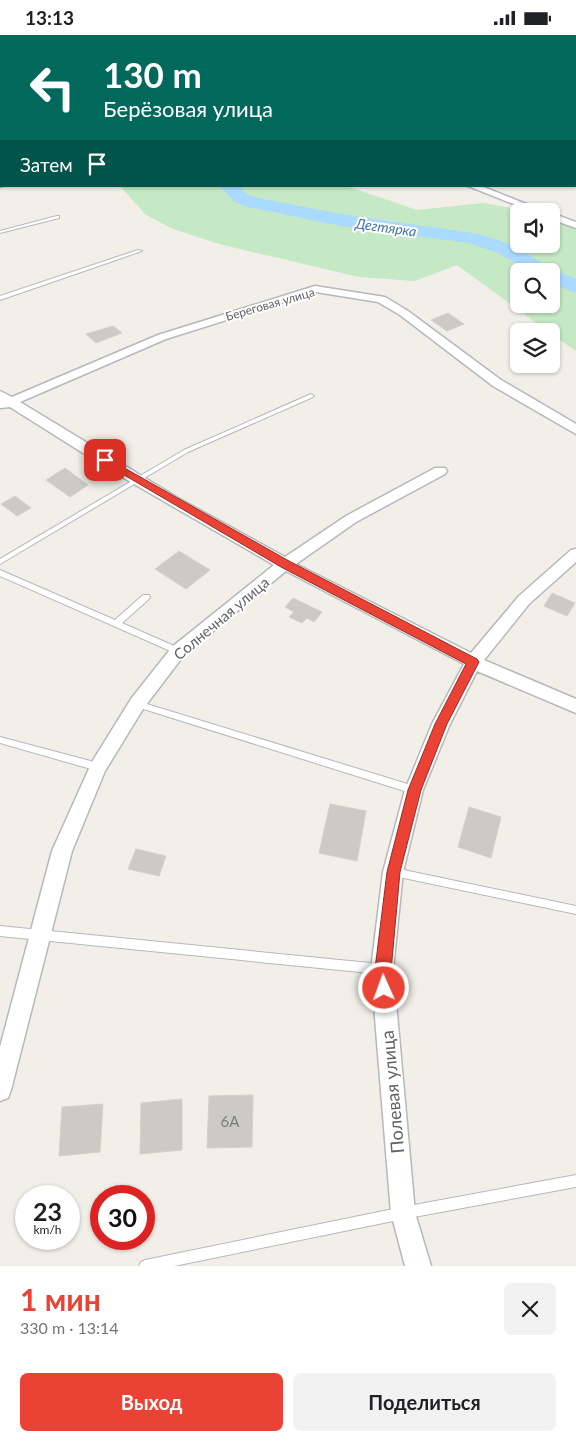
<!DOCTYPE html>
<html lang="ru">
<head>
<meta charset="utf-8">
<style>
	:root { --surface:#fff; --page:#f2f2f2; --text:#202124; --muted:#757577; --accent:#ea4335 }
	body { margin:0; font-family:Lato,sans-serif; background:var(--page); color:var(--text); height:100vh; display:flex; flex-direction:column; font-size:19px; white-space:nowrap }
	* { box-sizing:border-box; margin:0 }
	p { font-size:16px; color:var(--muted) }
	.icon { flex:none; width:28px; height:28px; fill:none; stroke:currentColor; stroke-width:2; stroke-linecap:round; stroke-linejoin:round }
	.map { position:relative; height:1231px; overflow:hidden }
	.drawer { display:flex; flex-direction:column; background:var(--surface); flex:1 }
	.drawer>* { flex:none }
	.top-card { position:absolute; left:0px; top:0px; width:576px; height:152px; box-shadow:0 1px 4px #0004; background:#00695c; color:#fff; overflow:hidden }
	.fabs { position:absolute; left:510px; top:168px; display:grid; gap:10px }
	.fabs a { display:grid; place-items:center; width:50px; height:50px; border-radius:8px; background:var(--surface); box-shadow:0 1px 4px #0004; font-size:25px }
	.speed { position:absolute; left:15px; top:1150px; display:flex; gap:10px; font-size:25px; font-weight:700; text-align:center }
	.speed>* { display:grid; place-content:center; width:65px; height:65px; border-radius:50%; background:var(--surface); box-shadow:0 1px 4px #0004; line-height:1 }
	.speed small { font-size:12px; font-weight:400 }
	.speed .limit { border:8px solid #d22; background:#fff; color:#111 }
	.pin { position:absolute; display:grid; place-items:center; width:42px; height:42px; color:#fff; margin:-21px; border-radius:10px; box-shadow:0 2px 8px #0006 }
	.me { position:absolute; width:55px; margin:-28px; rotate:358deg; stroke-linejoin:round; filter:drop-shadow(0 0 4px #0008) }
	.turn { display:flex; align-items:center; gap:18px; height:105px; padding:0 20px; font-size:22px }
	.turn .icon { width:65px; height:65px; stroke-width:2.5 }
	.turn b { display:block; font-size:35px; line-height:42px }
	.then { display:flex; align-items:center; height:48px; padding:0 20px; background:#0003; gap:10px; font-size:19px }
	.round { display:grid; place-items:center; flex:none; width:52px; height:52px; border-radius:8px; background:var(--page) }
	.overview { display:flex; align-items:center; justify-content:space-between; height:85px; padding:0 20px }
	h1 { font-size:30px; font-weight:700; line-height:38px; color:var(--accent) }
	.cta { display:flex; gap:10px; margin-top:auto; padding:10px 20px }
	.cta a { flex:1; height:58px; border-radius:8px; background:var(--accent); color:#fff; font-size:20px; font-weight:700; line-height:58px; text-align:center }
	.cta a+a { background:var(--page); color:var(--text) }
	.status { display:flex; justify-content:space-between; align-items:center; height:35px; padding:0 25px; background:var(--surface); direction:ltr }
	.status svg { height:14px; fill:currentColor }
	.map>svg:first-child { display:block }
	.green { fill:#c5e8c5; fill-rule:evenodd }
	.lines { fill:none; stroke-linecap:round; stroke-linejoin:round }
	.river { fill:#aadaff; fill-rule:evenodd }
	.building { fill:#cccac5; stroke:#d6d1c6 }
	.lane-casing { stroke:#b5b8bc; stroke-width:2 }
	.street-casing { stroke:#b5b8bc; stroke-width:3 }
	.path { stroke:#9cc7a9; stroke-width:1; stroke-dasharray:2.5 1; stroke-linecap:butt }
	.lane { fill:#fff; fill-rule:evenodd }
	.street { fill:#fff; fill-rule:evenodd }
	.route { fill:#ea4335; stroke:#982c22 }
	.labels { text-anchor:middle; dominant-baseline:central; stroke-width:4; stroke-linejoin:round; paint-order:stroke }
	.far-street-label { font-size:12px; fill:#5f6368; stroke:#fff }
	.far-water-label { font-size:14px; font-style:italic; fill:#4174aa; stroke:#fff }
	.street-label { font-size:15px; fill:#5f6368; stroke:#fff }
	.near-number-label { font-size:15px; fill:#7a7d7f }
	.near-street-label { font-size:18px; fill:#5f6368; stroke:#fff }
</style>
</head>
<body>
<div class="status"><b>13:13</b><svg viewBox="0 0 49 12"><path d="M0 12V9h3v3zM5 12V6h3v6zM10 12V3h3v9zM15 12V0h3v12zM26 1h20v11H26zM47 4h2v5h-2z"/></svg></div>
<div class="map">
<svg width="576" height="1231" viewBox="0 0 576 1231">
	<rect width="100%" height="100%" fill="#f1efe8"/>
	<path class="green" d="M 143,0 L 576,0 L 576,72 L 575,1 Z
		M 120,151 L 346,151 L 417,175 L 483,168 L 528,176 L 519,176 L 519,209 L 551,209 L 551,181 L 576,186 L 576,316 L 551,299 L 551,296 L 547,296 L 457,230 L 415,246 L 359,242 L 219,209 L 173,194 L 146,180 ZM 519,236 L 551,236 L 551,269 L 519,269 Z"/>
	<g class="lines">
		<path class="river" d="M 0,43 L 1,43 L 1,51 L 0,51 Z
			M 220,151 L 239,151 L 246,159 L 258,163 L 341,179 L 479,199 L 512,210 L 552,234 L 576,244 L 576,258 L 551,248 L 551,236 L 529,236 L 498,218 L 469,208 L 341,191 L 248,172 L 234,167 Z"/>
	</g>
	<path class="building" d="M 448,278 L 464,289 L 447,296 L 431,285 Z
		M 113,291 L 122,298 L 96,308 L 86,299 Z
		M 65,433 L 88,450 L 70,462 L 46,445 Z
		M 15,461 L 31,473 L 17,481 L 1,469 Z
		M 179,516 L 210,535 L 186,554 L 155,534 Z
		M 552,558 L 575,568 L 567,581 L 544,571 Z
		M 293,563 L 322,577 L 314,587 L 307,583 L 302,588 L 289,582 L 294,577 L 285,572 Z
		M 330,769 L 366,776 L 357,826 L 319,818 Z
		M 469,772 L 501,782 L 491,823 L 458,812 Z
		M 136,814 L 166,821 L 159,841 L 128,834 Z
		M 253,1060 L 252,1112 L 207,1113 L 209,1061 Z
		M 182,1064 L 182,1115 L 140,1119 L 141,1068 Z
		M 103,1069 L 100,1117 L 59,1121 L 62,1072 Z"/>
	<g class="lines">
		<defs>
			<path id="lane" d="M 0,130 L 1,130 L 1,133 L 0,133 Z
				M 57,181 L 59,181 L 59,183 L 0,198 L 0,196 Z
				M 138,215 L 142,216 L 0,265 L 0,261 Z
				M 311,359 L 314,361 L 313,362 L 188,417 L 0,529 L 0,524 L 184,415 Z
				M 0,535 L 115,585 L 143,560 L 149,560 L 150,562 L 149,564 L 122,588 L 181,614 L 182,616 L 181,618 L 175,618 L 0,541 Z
				M 137,666 L 414,751 L 417,752 L 418,755 L 417,758 L 414,759 L 134,671 L 133,669 L 134,667 Z
				M 0,702 L 98,728 L 101,729 L 102,732 L 101,735 L 98,736 L 0,708 Z
				M 394,833 L 576,871 L 576,879 L 394,841 L 391,840 L 389,837 L 391,834 Z
				M 0,891 L 380,929 L 383,931 L 385,934 L 383,937 L 380,939 L 0,901 Z
				M 576,1140 L 576,1152 L 403,1184 L 174,1231 L 139,1231 L 141,1227 L 145,1225 L 403,1172 Z"/>
			<path id="street" d="M 575,87 L 576,87 L 576,93 L 575,93 Z
				M 0,146 L 1,151 L 3,151 L 0,152 Z
				M 468,151 L 481,151 L 544,176 L 531,176 Z
				M 551,178 L 576,187 L 576,193 L 551,184 Z
				M 315,251 L 385,262 L 408,276 L 501,345 L 576,389 L 576,399 L 493,351 L 400,280 L 378,267 L 316,257 L 166,304 L 20,367 L 178,463 L 285,522 L 346,481 L 435,433 L 445,433 L 447,436 L 445,439 L 356,487 L 296,529 L 471,618 L 519,561 L 571,515 L 576,514 L 576,527 L 529,569 L 484,625 L 576,664 L 576,678 L 477,636 L 450,689 L 423,755 L 403,837 L 393,934 L 415,1178 L 431,1231 L 405,1231 L 391,1178 L 371,934 L 383,837 L 405,755 L 432,689 L 464,629 L 286,536 L 184,620 L 143,674 L 105,736 L 72,816 L 11,1055 L 8,1063 L 0,1066 L 0,1012 L 52,816 L 92,727 L 131,664 L 172,612 L 274,530 L 110,435 L 10,372 L 0,373 L 0,356 L 12,362 L 158,300 Z"/>
		</defs>
		<use href="#lane" class="lane-casing"/>
		<use href="#street" class="street-casing"/>
		<path class="path" d="M 114,0 L 121,1"/>
		<use href="#lane" class="lane"/>
		<use href="#street" class="street"/>
	</g>
	<path class="route" d="M 105,422 L 289,526 L 477,624 L 479,627 L 447,689 L 421,755 L 400,837 L 389,958 L 384,960 L 378,958 L 375,934 L 387,837 L 408,755 L 435,689 L 466,629 L 281,532 L 102,427 L 102,423 Z"/>
	<g class="labels">
		<g class="far-street-label">
			<text transform="translate(270 269) rotate(-16)">Береговая улица</text>
		</g>
		<g class="far-water-label">
			<text transform="translate(386 192) rotate(8)">Дегтярка</text>
		</g>
		<g class="street-label">
			<text transform="translate(221 583) rotate(-40)">Солнечная улица</text>
		</g>
		<g class="near-number-label">
			<text x="230" y="1086">6А</text>
		</g>
		<g class="near-street-label">
			<text transform="translate(392 1057) rotate(-95)">Полевая улица</text>
		</g>
	</g>
</svg>
<div class="fabs">
<a><svg class="icon" aria-label="sound" viewBox="0 0 24 24"><path d="M4 9h4l5-4v14l-5-4H4zM17 9q2 3 0 6"/></svg></a>
<a><svg class="icon" aria-label="search" viewBox="0 0 24 24"><circle cx="10" cy="10" r="6"/><path d="M15 15l6 6"/></svg></a>
<a><svg class="icon" aria-label="layers" viewBox="0 0 24 24"><path d="M12 4l9 5-9 5-9-5zM3 14l9 5 9-5"/></svg></a>
</div>
<div class="speed"><div>23<small>km/h</small></div><div class="limit">30</div></div>
<div class="pin" style="left:105px;top:425px;background:#d93025"><svg class="icon" aria-label="arrive" viewBox="0 0 24 24"><path d="M6 21V4h12l-3 4 3 4H6"/></svg></div>
<svg class="me" style="left:384px;top:953px" viewBox="-20 -20 40 40"><circle r="17" fill="#ea4335" stroke="#fff" stroke-width="3"/><path d="M0-11L8 9 0 5-8 9z" fill="#fff"/></svg>
<div class="top-card">
<div class="turn"><svg class="icon" aria-label="left" viewBox="0 0 24 24"><path d="M17 20v-9H6M10 6l-5 5 5 5"/></svg><div><b>130 m</b>Берёзовая улица</div></div>
<div class="then">Затем<svg class="icon" aria-label="arrive" viewBox="0 0 24 24"><path d="M6 21V4h12l-3 4 3 4H6"/></svg></div>
</div>
</div>
<section class="drawer">
<div class="overview"><div><h1>1 мин</h1><p>330 m · 13:14</p></div><a class="round"><svg class="icon" aria-label="close" viewBox="0 0 24 24"><path d="M6 6l12 12M18 6L6 18"/></svg></a></div>
<div class="cta"><a>Выход</a><a>Поделиться</a></div>
</section>
</body>
</html>
